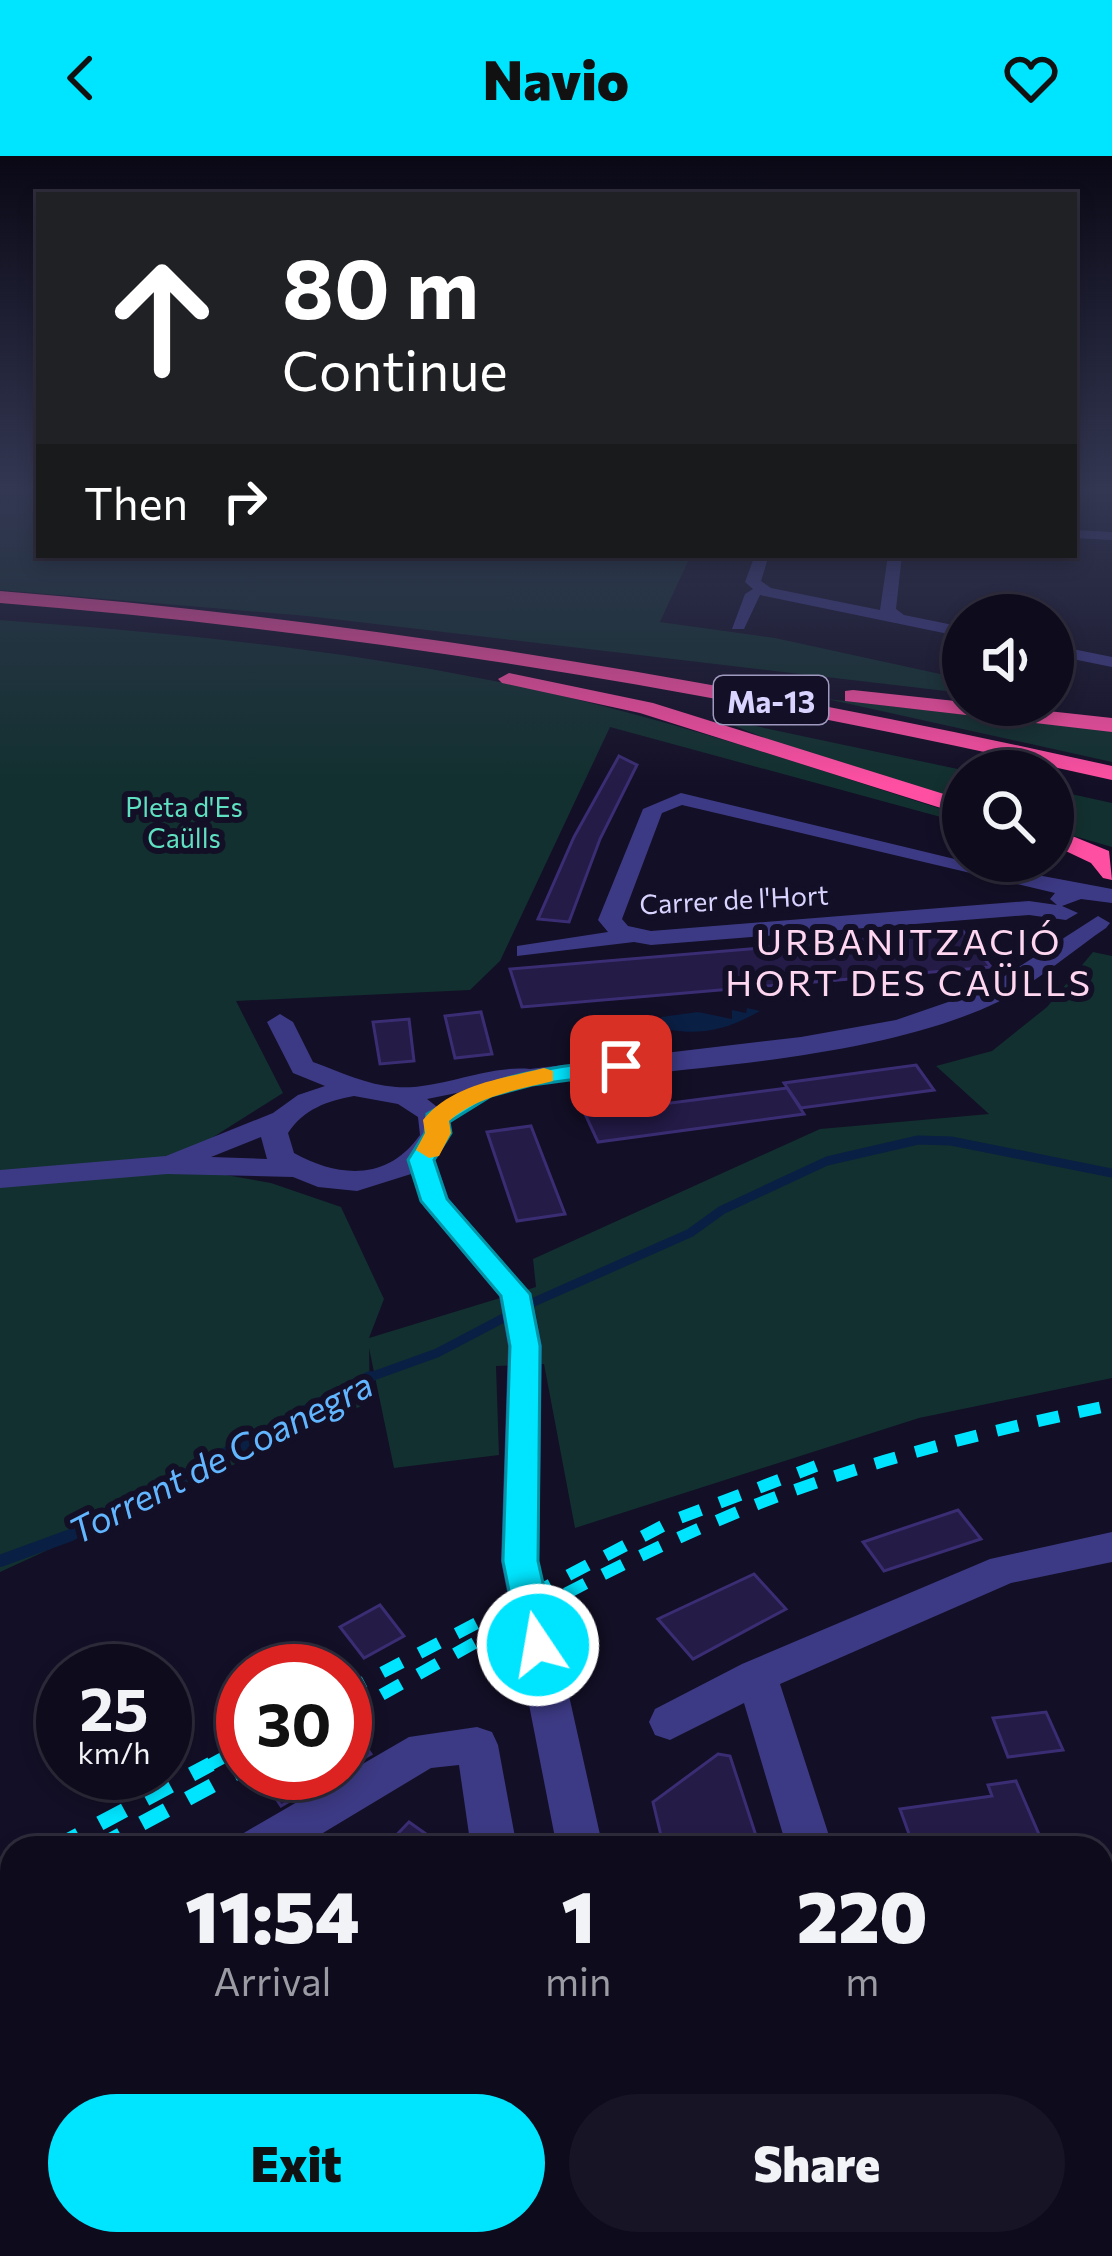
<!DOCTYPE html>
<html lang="en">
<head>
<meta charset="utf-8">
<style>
	:root { --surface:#0e0b1c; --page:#171425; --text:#f1f3f6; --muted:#9b9ba3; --line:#2e2b3b; --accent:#00e5ff }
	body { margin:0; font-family:Commissioner,sans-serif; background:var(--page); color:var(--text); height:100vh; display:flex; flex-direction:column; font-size:45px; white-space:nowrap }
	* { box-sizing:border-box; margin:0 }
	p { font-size:39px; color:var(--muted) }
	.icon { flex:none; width:66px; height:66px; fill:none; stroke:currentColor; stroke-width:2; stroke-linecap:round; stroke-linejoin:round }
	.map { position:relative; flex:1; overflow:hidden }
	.sheet { position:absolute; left:0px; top:1680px; width:1113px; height:420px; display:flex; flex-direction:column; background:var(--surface); border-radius:36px 36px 0 0; box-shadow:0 6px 18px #0003,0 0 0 3px var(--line) }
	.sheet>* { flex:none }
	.guide { position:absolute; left:36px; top:36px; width:1041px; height:366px; border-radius:0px; box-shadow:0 6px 18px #0003,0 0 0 3px var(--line); background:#202124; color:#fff; overflow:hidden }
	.fabs { position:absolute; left:942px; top:438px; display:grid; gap:24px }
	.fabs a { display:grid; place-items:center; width:132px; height:132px; border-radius:50%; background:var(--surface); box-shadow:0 6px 18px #0003,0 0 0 3px var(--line); font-size:60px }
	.speed { position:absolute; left:36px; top:1488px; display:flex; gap:24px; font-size:60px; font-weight:700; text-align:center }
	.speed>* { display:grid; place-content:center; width:156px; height:156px; border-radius:50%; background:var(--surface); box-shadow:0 6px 18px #0003,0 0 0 3px var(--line); line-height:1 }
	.speed small { font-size:30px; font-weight:400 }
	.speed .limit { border:18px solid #d22; background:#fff; color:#111 }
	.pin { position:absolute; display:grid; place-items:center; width:102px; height:102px; color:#fff; margin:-51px; border-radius:24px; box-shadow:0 6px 18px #0006 }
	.me { position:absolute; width:132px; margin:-66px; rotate:348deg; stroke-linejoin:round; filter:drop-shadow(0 0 9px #0008) }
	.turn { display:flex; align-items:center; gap:42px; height:252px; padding:0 48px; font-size:54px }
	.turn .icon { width:156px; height:156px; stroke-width:2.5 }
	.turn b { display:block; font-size:84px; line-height:102px }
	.then { display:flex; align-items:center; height:114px; padding:0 48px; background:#0003; gap:24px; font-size:45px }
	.eta { display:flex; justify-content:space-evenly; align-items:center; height:204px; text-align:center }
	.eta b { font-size:72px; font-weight:800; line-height:84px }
	.primary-button { display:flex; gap:24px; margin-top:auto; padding:24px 48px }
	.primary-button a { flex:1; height:138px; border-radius:72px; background:var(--accent); color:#111; font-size:48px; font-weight:800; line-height:138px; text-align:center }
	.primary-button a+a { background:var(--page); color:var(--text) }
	header { display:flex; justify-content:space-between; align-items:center; height:156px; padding:0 48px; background:var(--accent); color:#111; font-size:54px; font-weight:800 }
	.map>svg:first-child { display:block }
	.green { fill:#12302f }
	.water { fill:#0a1f44 }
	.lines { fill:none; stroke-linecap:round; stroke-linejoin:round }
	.stream-far1 { stroke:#0a1f44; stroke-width:9 }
	.stream { stroke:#0a1f44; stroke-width:12 }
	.building { fill:#241b47; stroke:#3b2d73; stroke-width:3 }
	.minor { fill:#3d3a85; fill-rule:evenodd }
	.highway { fill:#ff4fa3; fill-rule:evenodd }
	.rail-far1 { stroke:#00e5ff; stroke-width:12; stroke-dasharray:22 20; stroke-linecap:butt }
	.rail { stroke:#00e5ff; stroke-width:15; stroke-dasharray:28 24; stroke-linecap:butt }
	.route { fill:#00e5ff; stroke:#0095a6; stroke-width:3 }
	.slow { fill:#f59e0b }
	.labels { text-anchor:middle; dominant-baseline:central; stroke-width:12; stroke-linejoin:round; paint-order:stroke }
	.far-park-label { font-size:27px; fill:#5fe0c0; stroke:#130f26 }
	.far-street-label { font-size:27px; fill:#d9d4ff; stroke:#130f26 }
	.shield { fill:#130f26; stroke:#9e99be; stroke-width:3 }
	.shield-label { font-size:30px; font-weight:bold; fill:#d9d4ff }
	.neighbourhood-label { font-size:36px; letter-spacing:3px; fill:#ffd6f0; stroke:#130f26 }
	.water-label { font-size:36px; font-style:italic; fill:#62b6ff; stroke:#130f26 }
</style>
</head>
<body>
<header><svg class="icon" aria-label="back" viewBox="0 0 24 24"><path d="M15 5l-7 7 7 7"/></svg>Navio<svg class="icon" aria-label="heart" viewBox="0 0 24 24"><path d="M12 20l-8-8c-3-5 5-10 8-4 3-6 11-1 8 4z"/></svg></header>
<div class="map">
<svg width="1112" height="2100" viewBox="0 0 1112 2100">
	<rect width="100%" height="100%" fill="#130f26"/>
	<path class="green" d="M 0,336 L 39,336 L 39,399 L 691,399 L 660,466 L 775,482 L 963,523 L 963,537 L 307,460 L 0,434 Z
		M 0,464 C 163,476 329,492 489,524 C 651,556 807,610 963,660 L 963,666 L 948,663 L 610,571 L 500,805 L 470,834 L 236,845 L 283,937 L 169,1009 L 271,1027 L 341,1051 L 384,1143 L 369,1182 L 536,1131 L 533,1103 L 820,973 L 989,958 L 936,910 L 992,895 L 1047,851 L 1093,796 L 1112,800 L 1112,1222 L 919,1262 L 575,1372 L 544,1208 L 496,1210 L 499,1299 L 394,1312 L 369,1192 L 370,1246 L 0,1416 Z
		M 827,543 L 1112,575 L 1112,606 Z
		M 713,561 L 967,615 L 963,615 L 963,646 L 777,587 Z
		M 1053,634 L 1112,647 L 1112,691 L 1053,674 Z"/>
	<path class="water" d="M 747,852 L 760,855 C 726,874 702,880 665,873 L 661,861 L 698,856 L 732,863 L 732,854 L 746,857 Z"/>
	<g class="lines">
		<path class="stream-far1" d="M 362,1224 L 437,1197 L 534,1146 L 690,1077 L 722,1054 L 827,1005 L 918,984 L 951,985 L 1112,1017"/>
		<path class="stream" d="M 0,1405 L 71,1379 L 370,1221"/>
	</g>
	<path class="building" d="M 619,600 L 637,609 L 600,683 L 569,766 L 538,763 L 574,681 Z
		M 963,775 L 991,811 L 522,851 L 510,813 Z
		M 481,856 L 492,898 L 455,902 L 445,860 Z
		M 409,863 L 414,905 L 380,908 L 373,866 Z
		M 916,909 L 934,934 L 801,952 L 784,927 Z
		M 787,932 L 804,958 L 598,986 L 585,958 Z
		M 531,970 L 565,1058 L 517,1065 L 487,976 Z
		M 958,1354 L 981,1383 L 884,1415 L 863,1386 Z
		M 754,1418 L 786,1453 L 693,1503 L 658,1463 Z
		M 380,1449 L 404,1480 L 364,1502 L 340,1471 Z
		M 1046,1556 L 1063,1594 L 1008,1601 L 993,1562 Z
		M 345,1561 L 371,1598 L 345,1613 Z
		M 718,1598 L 730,1600 L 760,1692 L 664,1692 L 653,1646 Z
		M 259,1617 L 338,1617 L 281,1650 Z
		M 1016,1625 L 1041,1683 L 914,1692 L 900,1653 L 992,1640 L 988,1629 Z
		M 409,1666 L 446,1692 L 384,1692 Z"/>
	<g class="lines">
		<path class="minor" d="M 1074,374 L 1112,376 L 1112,384 L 1074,382 Z
			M 755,399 L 769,399 L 761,425 L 771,432 L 880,454 L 888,399 L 902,399 L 896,453 L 904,459 L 963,471 L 963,481 L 760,439 L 744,473 L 732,473 L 745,438 L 753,433 L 745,426 Z
			M 1053,489 L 1112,501 L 1112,511 L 1053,499 Z
			M 681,637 L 963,705 L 1112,733 L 1112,747 L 1081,743 L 1062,750 L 1078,757 L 1066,764 L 1029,759 L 651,789 L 634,786 L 517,800 L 517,790 L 608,776 L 598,764 L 643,653 ZM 682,649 L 1055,737 L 1050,743 L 1057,749 L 1029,745 L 651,775 L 628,770 L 622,763 L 662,657 Z
			M 1098,760 L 1110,767 L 1106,772 C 1072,795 1037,826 1000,845 C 875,906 669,913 530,929 L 506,927 L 427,943 L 446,958 L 449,979 L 434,1001 L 449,1043 L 531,1138 L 542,1190 L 539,1405 L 603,1692 L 557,1692 L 501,1405 L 508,1190 L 499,1140 L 424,1051 L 411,1018 L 357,1035 L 318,1031 L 293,1021 L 167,1018 L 0,1032 L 0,1014 L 166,1000 L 273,957 L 298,939 L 325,930 L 293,917 L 267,866 L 280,858 L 293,866 L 313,906 C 340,916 367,929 396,931 C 441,934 484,909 530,913 L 801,881 L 896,864 L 983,834 ZM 354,940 L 398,948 L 418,961 L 420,979 C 388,1025 339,1022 294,997 L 288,977 C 304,953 327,945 354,940 ZM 261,981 L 267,1003 L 211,1001 Z
			M 1112,1376 L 1112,1406 L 1011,1427 L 780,1528 L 833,1692 L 787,1692 L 744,1547 L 670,1584 L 655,1579 L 649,1566 L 655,1553 L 742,1508 L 990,1403 Z
			M 477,1571 L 492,1576 L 498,1589 L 517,1692 L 471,1692 L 459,1609 L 431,1612 L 298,1692 L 235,1692 L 242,1678 L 409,1581 Z
			M 1112,1702 L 1112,1744 L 1101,1745 L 1101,1703 Z
			M 12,1814 L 12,1864 L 0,1869 L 0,1819 Z
			M 192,2088 L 251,2088 L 246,2100 L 187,2100 Z
			M 539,2088 L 593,2088 L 595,2100 L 541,2100 Z
			M 628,2088 L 682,2088 L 685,2100 L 631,2100 Z
			M 909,2088 L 963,2088 L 967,2100 L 913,2100 Z"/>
		<path class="highway" d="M 0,435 C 376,465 744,528 1112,610 L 1112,624 C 744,541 376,477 0,447 Z
			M 509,517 L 653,547 L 963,644 L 963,659 L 640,557 L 502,527 L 498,523 Z
			M 853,534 L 1112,562 L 1112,576 L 845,545 L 845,535 Z
			M 1060,675 L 1109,695 L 1112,724 L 1103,722 L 1091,707 L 1053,689 L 1053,677 Z"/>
		<path class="rail-far1" d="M 345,1536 L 674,1364 L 816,1310
			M 345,1559 C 481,1484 616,1404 760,1347 C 874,1303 992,1274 1112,1249
			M 206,1611 L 243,1591"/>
		<path class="rail" d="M 54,1692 L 211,1608
			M 96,1692 L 243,1613
			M 0,1721 L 12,1715
			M 0,1743 L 12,1737"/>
	</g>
	<linearGradient id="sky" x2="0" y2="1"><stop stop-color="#0a0815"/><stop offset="0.53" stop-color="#333752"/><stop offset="1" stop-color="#333752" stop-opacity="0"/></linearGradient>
	<rect width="1112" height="630" fill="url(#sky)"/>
	<path class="route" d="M 621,903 L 633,910 L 629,916 L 532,929 L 491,940 L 449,966 L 451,977 L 434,1004 L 447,1043 L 530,1138 L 540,1190 L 538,1405 L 557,1489 L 551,1499 L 538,1503 L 526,1499 L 520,1489 L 503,1405 L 510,1190 L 501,1140 L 421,1045 L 408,1004 L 425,977 L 427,958 C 495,916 543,913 621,903 Z"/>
	<path class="slow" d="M 544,912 L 553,915 L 553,925 C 517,934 478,940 449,965 L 451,977 L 439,1000 L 429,1002 L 416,994 L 425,977 L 423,964 C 452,928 502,923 544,912 Z"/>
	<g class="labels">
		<g class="far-park-label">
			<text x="184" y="650">Pleta d'Es<tspan x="184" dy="31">Caülls</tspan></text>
		</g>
		<g class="far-street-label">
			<text transform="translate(734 743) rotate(-3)">Carrer de l'Hort</text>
		</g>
		<rect class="shield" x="714" y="520" width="114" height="48" rx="9"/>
		<g class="shield-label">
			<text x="771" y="544">Ma-13</text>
		</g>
		<g class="neighbourhood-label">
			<text x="909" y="784">URBANITZACIÓ<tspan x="909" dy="41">HORT DES CAÜLLS</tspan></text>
		</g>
		<g class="water-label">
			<text transform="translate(220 1300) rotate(-27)">Torrent de Coanegra</text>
		</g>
	</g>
</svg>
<div class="fabs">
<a><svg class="icon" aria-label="sound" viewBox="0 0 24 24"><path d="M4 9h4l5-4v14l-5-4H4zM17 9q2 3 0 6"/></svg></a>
<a><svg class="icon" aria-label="search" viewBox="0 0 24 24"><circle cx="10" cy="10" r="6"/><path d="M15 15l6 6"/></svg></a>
</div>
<div class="speed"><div>25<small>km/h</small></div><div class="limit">30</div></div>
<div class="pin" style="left:621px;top:910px;background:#d93025"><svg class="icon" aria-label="arrive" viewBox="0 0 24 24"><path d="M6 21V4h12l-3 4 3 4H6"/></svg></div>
<svg class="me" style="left:538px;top:1489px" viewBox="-20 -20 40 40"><circle r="17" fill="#00e5ff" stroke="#fff" stroke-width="3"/><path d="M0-11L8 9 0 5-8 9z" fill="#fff"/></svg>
<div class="guide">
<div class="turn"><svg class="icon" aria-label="ahead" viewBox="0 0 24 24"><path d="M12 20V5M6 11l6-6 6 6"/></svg><div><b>80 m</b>Continue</div></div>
<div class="then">Then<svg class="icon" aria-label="right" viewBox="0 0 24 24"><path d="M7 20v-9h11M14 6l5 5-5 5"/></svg></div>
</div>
<section class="sheet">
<div class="eta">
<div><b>11:54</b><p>Arrival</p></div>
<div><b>1</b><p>min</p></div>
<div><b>220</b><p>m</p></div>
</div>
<div class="primary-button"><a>Exit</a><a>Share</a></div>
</section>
</div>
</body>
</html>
